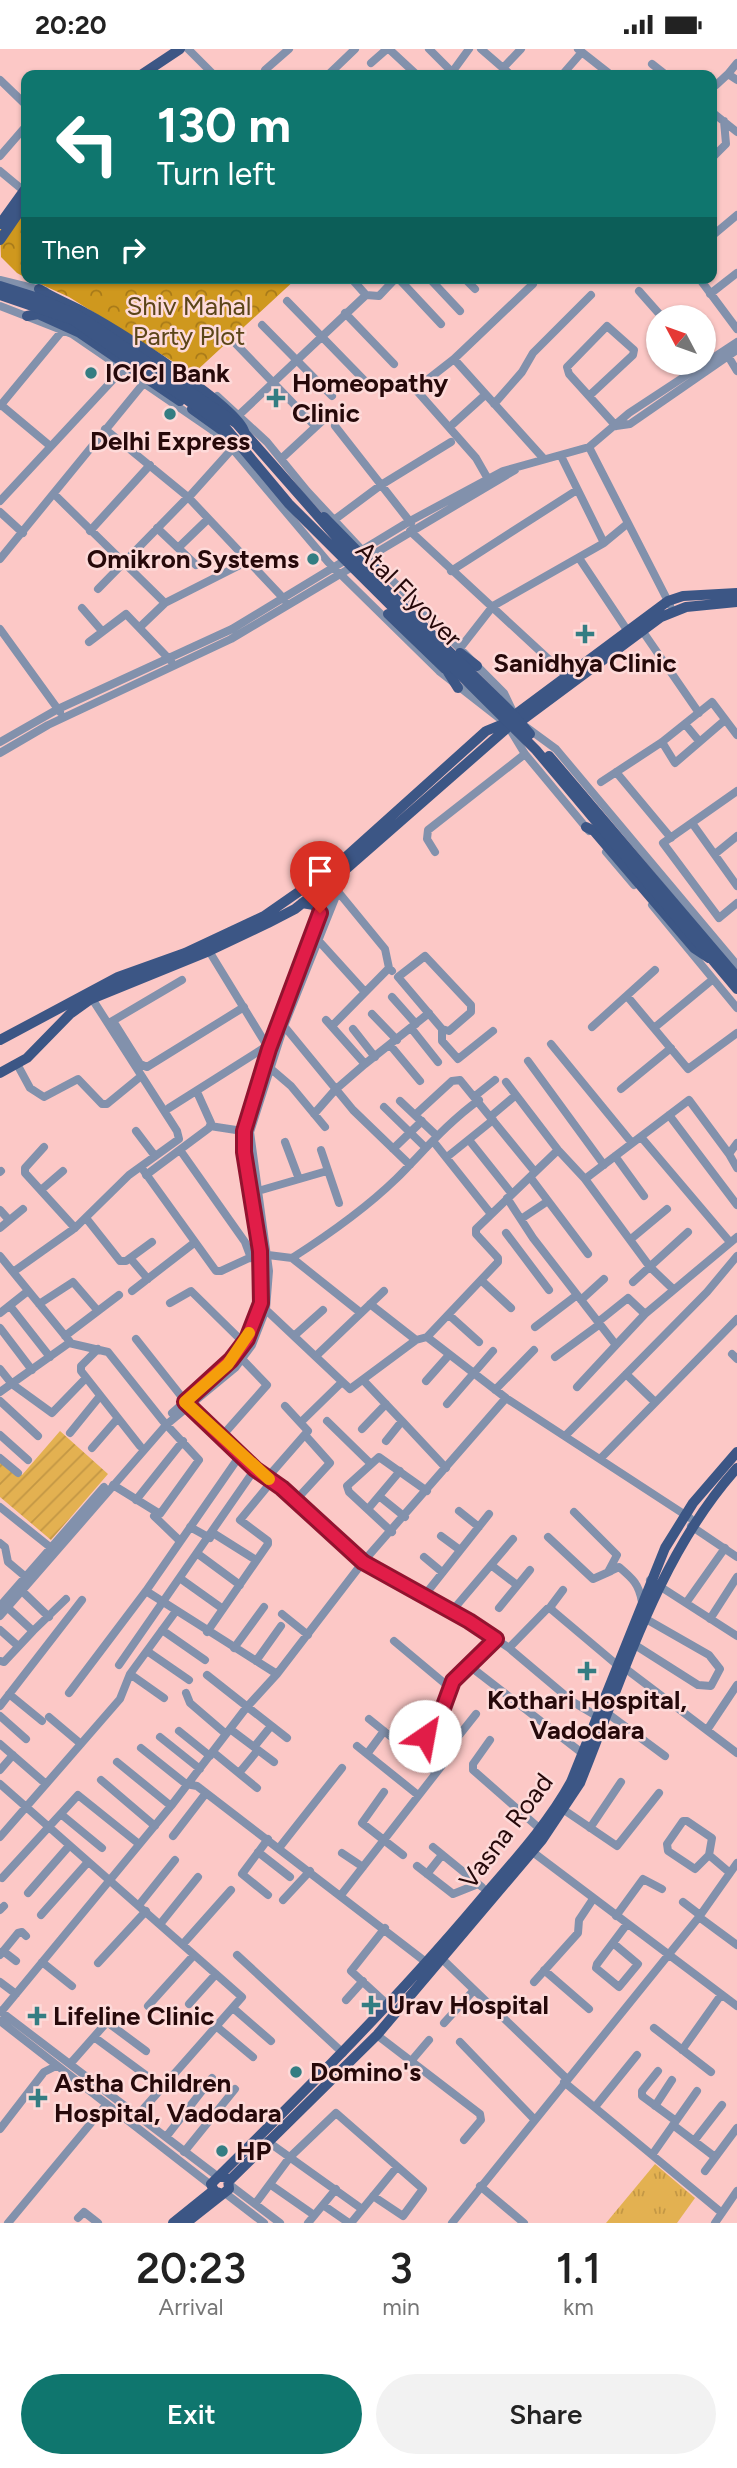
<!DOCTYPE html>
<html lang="en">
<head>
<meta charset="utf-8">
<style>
	:root { --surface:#fff; --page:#f2f2f2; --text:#222; --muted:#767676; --accent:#0f766e }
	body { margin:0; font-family:Figtree,sans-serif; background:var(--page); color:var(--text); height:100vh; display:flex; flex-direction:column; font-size:26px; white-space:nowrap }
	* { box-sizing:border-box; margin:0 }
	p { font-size:23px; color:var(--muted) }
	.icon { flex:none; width:38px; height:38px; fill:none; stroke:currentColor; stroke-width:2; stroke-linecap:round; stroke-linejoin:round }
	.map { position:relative; height:2174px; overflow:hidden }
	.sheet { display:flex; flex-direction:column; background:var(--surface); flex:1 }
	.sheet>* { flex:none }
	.hud { position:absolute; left:21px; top:21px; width:696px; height:214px; border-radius:14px; box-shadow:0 2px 5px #0004; background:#0f766e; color:#fff; overflow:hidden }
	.needle { width:46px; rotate:311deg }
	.buttons { position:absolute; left:646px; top:256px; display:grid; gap:14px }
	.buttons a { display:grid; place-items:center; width:70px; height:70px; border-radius:50%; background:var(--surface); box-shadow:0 2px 5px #0004; font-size:35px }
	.pin { position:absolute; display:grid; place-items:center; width:60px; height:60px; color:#fff; margin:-72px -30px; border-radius:50% 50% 50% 0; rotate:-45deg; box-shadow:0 0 7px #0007 }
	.pin .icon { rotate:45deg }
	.me { position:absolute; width:77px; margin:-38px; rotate:33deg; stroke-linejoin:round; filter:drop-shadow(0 0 5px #0008) }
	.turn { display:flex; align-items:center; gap:24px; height:147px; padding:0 21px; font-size:32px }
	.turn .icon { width:91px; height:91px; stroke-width:2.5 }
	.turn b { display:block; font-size:49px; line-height:60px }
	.then { display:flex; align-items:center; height:66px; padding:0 21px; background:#0003; gap:14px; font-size:26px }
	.eta { display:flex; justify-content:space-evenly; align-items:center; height:119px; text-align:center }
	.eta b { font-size:42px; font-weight:600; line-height:49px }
	.cta { display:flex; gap:14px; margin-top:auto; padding:14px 21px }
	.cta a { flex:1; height:80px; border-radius:42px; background:var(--accent); color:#fff; font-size:28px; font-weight:600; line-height:80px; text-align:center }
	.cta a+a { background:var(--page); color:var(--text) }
	.status { display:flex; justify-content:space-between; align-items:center; height:49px; padding:0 35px; background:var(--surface); direction:ltr }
	.status svg { height:19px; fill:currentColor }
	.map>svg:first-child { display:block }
	.grass { fill:url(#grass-tufts) }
	.forest { fill:url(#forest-crowns) }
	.garden { fill:url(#garden-furrows) }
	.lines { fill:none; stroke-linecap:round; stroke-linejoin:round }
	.minor { stroke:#8291ac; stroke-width:8 }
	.major { stroke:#3c5685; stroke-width:10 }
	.major-bridge { stroke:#3c5685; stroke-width:10 }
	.route-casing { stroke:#92132f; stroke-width:18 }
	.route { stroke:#e11d48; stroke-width:12 }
	.slow { stroke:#f59e0b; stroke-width:12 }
	.poi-dot { fill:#347d82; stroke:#fddad9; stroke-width:2.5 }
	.labels { text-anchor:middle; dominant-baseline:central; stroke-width:5; stroke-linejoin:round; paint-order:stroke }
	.park-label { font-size:26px; fill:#5b4518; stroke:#fddad9 }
	.poi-label { font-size:26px; font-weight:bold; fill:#26090a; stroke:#fddad9; text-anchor:start }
	.street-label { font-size:26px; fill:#26090a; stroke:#fddad9 }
</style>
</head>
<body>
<div class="status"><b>20:20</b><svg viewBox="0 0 49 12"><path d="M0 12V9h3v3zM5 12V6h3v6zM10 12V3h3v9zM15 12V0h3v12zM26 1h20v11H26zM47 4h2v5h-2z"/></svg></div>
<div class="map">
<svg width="737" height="2174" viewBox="0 0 737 2174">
	<defs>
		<pattern id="grass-tufts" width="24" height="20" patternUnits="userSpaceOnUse" patternTransform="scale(1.75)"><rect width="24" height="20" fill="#e3b151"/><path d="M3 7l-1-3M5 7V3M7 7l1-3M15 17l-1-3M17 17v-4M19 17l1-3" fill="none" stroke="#c39745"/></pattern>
		<pattern id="forest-crowns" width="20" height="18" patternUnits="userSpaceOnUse" patternTransform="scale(1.75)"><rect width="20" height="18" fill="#cf981e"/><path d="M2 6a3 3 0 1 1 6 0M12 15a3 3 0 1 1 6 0" fill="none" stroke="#a87a19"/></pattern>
		<pattern id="garden-furrows" width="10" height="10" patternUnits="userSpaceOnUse" patternTransform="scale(1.75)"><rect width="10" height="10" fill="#e3b151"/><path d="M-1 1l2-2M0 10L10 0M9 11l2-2" fill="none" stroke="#c39745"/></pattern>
	</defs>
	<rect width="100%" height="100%" fill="#fcc8c6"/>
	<path class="grass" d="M 655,2115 L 695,2149 L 677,2174 L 606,2174 Z"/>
	<path class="forest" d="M 26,146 L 26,229 L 17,224 L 1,208 L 0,181 Z
		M 27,229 L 297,229 L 193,325 L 69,248 Z"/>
	<path class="garden" d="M 60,1382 L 108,1425 L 51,1491 L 0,1448 L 0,1408 L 22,1426 Z"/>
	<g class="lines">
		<path class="minor" d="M 188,0 L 214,26
			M 389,0 L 417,26
			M 429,0 L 452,23
			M 481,0 L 511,26
			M 578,0 L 611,26
			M 371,14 L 387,0
			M 737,14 L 728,25 L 737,31
			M 652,15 L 666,26
			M 503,19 L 521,0
			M 270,26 L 265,21 L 289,0
			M 328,26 L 355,0
			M 450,26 L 469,0
			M 562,26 L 582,3
			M 0,31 L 26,56
			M 716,36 L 728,25
			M 712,63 L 737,83
			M 0,107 L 26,77
			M 712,109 L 726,95 L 724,72
			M 0,122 L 24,142
			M 712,187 L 737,166
			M 351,229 L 366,246 L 379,247 L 396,229
			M 398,229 L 441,275
			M 429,229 L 460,262
			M 464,229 L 475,240
			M 699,229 L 737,280
			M 0,231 L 45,242
			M 639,242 L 662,268
			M 710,245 L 737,224
			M 287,252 L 365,332
			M 0,257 L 72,285 L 212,381 L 231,398 L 328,513 L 439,622 L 503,672
			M 345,264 L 394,315
			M 262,276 L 332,347
			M 236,295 L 315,377
			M 728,307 L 737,322
			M 454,310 L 544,410
			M 422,335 L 454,310 L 533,235
			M 417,342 L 476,409 L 488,430
			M 217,347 L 267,393 L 307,442 L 361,500
			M 589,347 L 633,306 L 634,301 L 607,277 L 567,318 L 569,325 L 616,377
			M 0,355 L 49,396
			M 494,355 L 522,323 L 533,304 L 591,246
			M 0,357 L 62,282
			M 240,365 L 366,246
			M 453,375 L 485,346
			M 335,377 L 411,474
			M 616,377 L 630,375 L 737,301
			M 105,380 L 188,448 L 285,551
			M 589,398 L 670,556
			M 561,407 L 604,494
			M 281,410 L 322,372
			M 54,445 L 165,554 L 248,512
			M 188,449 L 232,400
			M 0,452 L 122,321
			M 0,463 L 23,484
			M 334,471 L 381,436 L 451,393
			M 157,479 L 196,516
			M 90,482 L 150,416
			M 410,482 L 569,629
			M 178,499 L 208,470
			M 579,509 L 627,581
			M 0,510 L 143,335
			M 373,512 L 504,644 L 513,663
			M 451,522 L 577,441
			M 98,540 L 188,448
			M 82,559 L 102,582
			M 639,577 L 699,664
			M 140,578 L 165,554
			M 0,580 L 60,663
			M 89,593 L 126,565 L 171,612
			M 457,593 L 461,598 L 493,557 L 604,494 L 627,475
			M 685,675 L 699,692
			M 526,678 L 556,700 L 737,916
			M 511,682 L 525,705 L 589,782
			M 0,693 L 58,660 L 232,580 L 410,472 L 503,422 L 589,398 L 629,364 L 737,293
			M 662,693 L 675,714 L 725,671
			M 0,704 L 48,676 L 231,590 L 515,421
			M 616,723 L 671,789
			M 601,733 L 662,693 L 712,653 L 737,686
			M 737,742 L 663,794 L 719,869 L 737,854
			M 692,774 L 737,837
			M 435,803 L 427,790 L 428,781 L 525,705
			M 606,803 L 634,836
			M 715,805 L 737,787
			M 335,839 L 385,900 L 389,919
			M 652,856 L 737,959
			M 317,890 L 365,943
			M 209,902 L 269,1000
			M 425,907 L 471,956 L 471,963 L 449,982 L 442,980 L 398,928 Z
			M 627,947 L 688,1020 L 737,984
			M 392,948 L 416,975
			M 372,965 L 397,991
			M 113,972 L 140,1015 L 147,1018 L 244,958
			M 109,974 L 182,931
			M 333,976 L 389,919 L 392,922
			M 284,977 L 353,1061 L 410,1116
			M 592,978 L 655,921
			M 411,979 L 438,1013
			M 654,979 L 712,931
			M 353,980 L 375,1008
			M 442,980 L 442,992 L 458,1010 L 493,982
			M 551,995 L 632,1094
			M 390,996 L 420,1032
			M 528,1012 L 604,1116
			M 17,1015 L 30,1039 L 44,1048 L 78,1030 L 102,1055 L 107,1055 L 140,1028
			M 365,1015 L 429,964
			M 270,1019 L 291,1037 L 325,1078
			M 506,1033 L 558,1101 L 585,1130 L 689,1051 L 729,1105 L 737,1094
			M 621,1040 L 671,999
			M 475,1047 L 495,1031
			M 400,1052 L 437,1087
			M 384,1058 L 426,1099
			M 169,1059 L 267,997
			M 314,1065 L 335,1041 L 365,1015 L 326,971
			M 415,1066 L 452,1032 L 460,1031 L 535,1123
			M 669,1066 L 737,1156
			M 490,1068 L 516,1046
			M 210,1077 L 249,1083
			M 136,1082 L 155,1107
			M 641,1088 L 730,1193
			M 469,1091 L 512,1145
			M 433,1092 L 491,1165
			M 285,1093 L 299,1130
			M 44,1098 L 25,1119 L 25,1124 L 75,1179
			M 393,1100 L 422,1072
			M 180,1101 L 245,1193 L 251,1209
			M 321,1101 L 339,1154
			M 729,1105 L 737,1119
			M 615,1107 L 644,1147
			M 447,1108 L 493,1071
			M 141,1118 L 216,1222 L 221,1222 L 260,1204
			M 0,1123 L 1,1122
			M 146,1126 L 209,1079 L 211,1074 L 197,1043
			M 530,1128 L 588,1205
			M 585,1130 L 650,1218 L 673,1240
			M 41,1141 L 63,1122
			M 258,1142 L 327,1122
			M 507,1149 L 533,1189 L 616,1296 L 645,1265 L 737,1188
			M 0,1161 L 9,1171
			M 86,1169 L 120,1212 L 126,1212 L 152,1193
			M 521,1170 L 548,1152
			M 0,1179 L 23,1160
			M 506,1184 L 549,1241
			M 631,1190 L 667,1160
			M 268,1206 L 292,1209 C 328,1186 365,1160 396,1130 C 423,1103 447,1074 479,1051
			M 0,1207 L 71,1294
			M 130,1209 L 148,1230
			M 292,1209 L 361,1264
			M 13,1223 L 75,1179 L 129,1126 L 179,1090 L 177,1082 L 89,945
			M 482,1232 L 511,1259
			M 633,1233 L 688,1183
			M 132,1242 L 194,1194
			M 581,1251 L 604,1230
			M 170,1254 L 191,1242 L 246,1296
			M 39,1255 L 73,1233 L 98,1262
			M 370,1255 L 416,1291
			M 10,1257 L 50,1308
			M 263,1258 L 350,1340 L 416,1291 L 427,1288 L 506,1349
			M 0,1264 L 28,1242
			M 449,1266 L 479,1293
			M 598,1273 L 628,1249 L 645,1265
			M 535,1278 L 577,1246
			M 0,1279 L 32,1321
			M 295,1286 L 323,1261
			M 65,1287 L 119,1246
			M 427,1288 L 498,1213 L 498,1209 L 476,1185 L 476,1180 L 558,1101
			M 136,1290 L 189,1357 L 255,1420 L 283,1439 L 363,1513 L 469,1572 L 509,1599 L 573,1653 L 600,1669
			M 98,1300 L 81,1317 L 81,1322 L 140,1397
			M 732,1305 L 737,1310
			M 317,1306 L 384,1242
			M 555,1308 L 600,1275
			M 0,1320 L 12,1335 L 52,1364 L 86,1329
			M 626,1325 L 655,1353
			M 363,1331 L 402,1372 L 386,1392
			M 426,1332 L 449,1306
			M 577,1338 L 616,1296
			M 495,1341 L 534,1301
			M 0,1343 L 69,1294 L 108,1303 L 163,1372 L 199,1411 L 160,1465 L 113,1436
			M 0,1352 L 38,1387
			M 447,1355 L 493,1302
			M 172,1364 C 258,1289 272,1276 253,1159 C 249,1136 240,1109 244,1085 C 246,1066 255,1047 260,1029 C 281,961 307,894 336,830
			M 327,1372 L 370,1414
			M 402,1372 L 446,1419
			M 301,1373 L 341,1334
			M 362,1380 L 386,1355
			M 70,1384 L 100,1347
			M 0,1386 L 28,1411
			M 222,1387 L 267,1336 L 242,1310
			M 565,1387 L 707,1243 L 737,1207
			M 92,1399 L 118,1369
			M 0,1409 L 18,1424
			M 600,1410 L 737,1270
			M 267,1429 L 308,1382 L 285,1357
			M 379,1447 L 405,1468
			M 136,1451 L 183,1392
			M 295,1452 L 330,1414 L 305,1386
			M 0,1458 L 50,1498
			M 368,1460 L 400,1422
			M 459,1462 L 479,1478
			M 574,1463 L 617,1506 L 608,1523 L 619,1518 C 633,1530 639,1535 642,1553
			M 154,1467 L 180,1492
			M 691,1477 L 737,1508
			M 190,1478 L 210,1489
			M 392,1483 L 349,1443 L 347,1437 L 379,1408 L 427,1442
			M 213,1484 L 256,1511
			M 441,1487 L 460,1501
			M 548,1488 L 593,1530 L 611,1522
			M 0,1494 L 5,1498 L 8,1513 L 27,1529
			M 198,1505 L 240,1536
			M 424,1508 L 442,1523
			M 491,1516 L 517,1536
			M 181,1530 L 223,1560
			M 650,1531 L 737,1587
			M 563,1541 L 551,1557 L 552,1561 L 616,1615
			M 22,1542 L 49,1568
			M 146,1542 L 277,1625
			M 424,1547 L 489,1465
			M 686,1554 L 725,1499
			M 0,1557 L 104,1438
			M 499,1559 L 530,1521
			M 452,1562 L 513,1490
			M 282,1565 L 308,1586
			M 0,1567 L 166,1376 L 235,1319 L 252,1296 L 266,1260 L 269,1222 L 250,1083 L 284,977 L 344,827
			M 710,1570 L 737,1528
			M 0,1581 L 17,1596
			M 162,1581 L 205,1611
			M 33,1582 L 66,1550
			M 207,1583 L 268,1495 L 268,1492 L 240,1471 L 272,1432
			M 394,1592 L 449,1638
			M 635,1596 L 698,1636 L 711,1637 L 720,1620 L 709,1606 L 646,1570
			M 234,1599 L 264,1558
			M 509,1599 L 547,1560
			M 147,1602 L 189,1631
			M 0,1612 L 4,1613 L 33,1582 L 7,1558
			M 256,1612 L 281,1577
			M 119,1616 L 255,1420
			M 626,1620 L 737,1704
			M 476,1622 L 582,1704
			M 130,1625 L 164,1649
			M 207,1626 L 287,1689
			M 69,1644 L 146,1542 L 241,1405
			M 186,1644 L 190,1654 L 226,1685
			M 9,1645 L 42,1672
			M 0,1657 L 82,1551
			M 603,1661 L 665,1707
			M 0,1667 L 26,1690
			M 49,1668 L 81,1695
			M 369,1670 L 436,1724
			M 230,1680 L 274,1713
			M 707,1681 L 737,1636
			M 179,1682 L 210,1707
			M 160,1688 L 200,1720
			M 490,1691 L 473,1715 L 473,1721 L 539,1779
			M 0,1695 L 46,1735
			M 357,1697 L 418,1746
			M 254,1698 L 271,1677
			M 141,1699 L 186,1735 L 197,1737 L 431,1917
			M 213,1703 L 257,1739
			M 445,1704 L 476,1665
			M 367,1705 L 384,1682
			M 117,1713 L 171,1757
			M 0,1721 L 13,1706
			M 239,1724 L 258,1701
			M 101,1731 L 155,1777
			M 0,1735 L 242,1948 L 138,2066
			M 384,1743 L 362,1774 L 403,1806
			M 564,1761 L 617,1797 L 659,1744
			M 62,1766 L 102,1799
			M 590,1779 L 621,1733
			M 173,1787 L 206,1744
			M 0,1788 L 120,1650 L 130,1625 L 176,1562
			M 268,1790 L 242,1825 L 268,1846
			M 433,1798 L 482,1838
			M 279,1799 L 342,1719
			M 530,1801 L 737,1957
			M 258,1803 L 290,1828
			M 342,1804 L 363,1818
			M 709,1806 L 695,1820 L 668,1802 L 667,1795 L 683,1772 L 687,1772 L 712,1789 L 709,1806 L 730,1824
			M 417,1817 L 453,1845 L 478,1835
			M 427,1825 L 442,1806
			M 2,1829 L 78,1746 L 139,1795
			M 28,1844 L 69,1797
			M 341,1846 L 447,1710 L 446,1705 L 424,1685 L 442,1662 L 453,1632 L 496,1590
			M 283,1851 L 310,1822
			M 683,1853 L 700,1866
			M 139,1856 L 175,1811
			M 0,1861 L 4,1857
			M 41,1866 L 88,1813
			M 616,1867 L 643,1830 L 662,1840
			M 699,1868 L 737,1896
			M 161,1874 L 198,1828
			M 385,1879 L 351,1922 L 388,1956
			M 613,1894 L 638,1915 L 619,1938 L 596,1919 L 597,1915 L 627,1875
			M 183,1895 L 231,1841
			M 3,1902 L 16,1912
			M 0,1906 L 18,1884 L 22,1883 L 26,1887
			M 237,1906 L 343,2004
			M 438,1906 L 567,2030
			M 42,1913 L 72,1937
			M 98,1914 L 146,1862
			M 544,1921 L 589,1960
			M 0,1933 L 16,1945
			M 534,1933 L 578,1884 L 579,1871 L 593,1850
			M 346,1951 L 363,1932
			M 189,1955 L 216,1925
			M 148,1957 L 194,1906
			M 233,1959 L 271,1992
			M 0,1962 L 217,2127
			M 1,1963 L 171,1757 L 246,1659 L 277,1625 L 363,1513 L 506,1349 L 690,1469
			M 0,1972 L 212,2137
			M 444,1974 L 474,1941
			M 216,1977 L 253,2008
			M 654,1979 L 711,2023
			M 377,1986 L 480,2065 L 481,2071 L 464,2091
			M 94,1988 L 147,2027
			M 460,1993 L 534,2070
			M 682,2001 L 721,1946
			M 412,2011 L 429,1991
			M 70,2015 L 107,1973 L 146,2002
			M 658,2022 L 642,2042 L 642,2047 L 676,2072
			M 564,2033 L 722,2164
			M 655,2057 L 672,2031
			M 595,2058 L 637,2006
			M 673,2076 L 715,2108
			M 0,2080 L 44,2023 L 56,2017
			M 166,2088 L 212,2029
			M 267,2092 L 362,2160
			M 694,2092 L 722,2056
			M 184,2103 L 235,2040
			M 652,2106 L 697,2042
			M 705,2122 L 737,2079
			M 230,2136 L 280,2174
			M 271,2136 L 314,2166
			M 480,2137 L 524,2174
			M 225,2144 L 264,2174
			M 255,2155 L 290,2108 L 336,2064 L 423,2140 L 403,2167 L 373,2147
			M 323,2156 L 349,2174
			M 78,2169 L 84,2163 L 98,2174
			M 8,2174 L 106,2056
			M 308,2174 L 336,2140
			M 351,2174 L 397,2118
			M 452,2174 L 699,1868 L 737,1814
			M 715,2174 L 737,2142"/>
		<path class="major" d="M 141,26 L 180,0
			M 0,175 L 26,139
			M 0,191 L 26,153
			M 39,240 C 54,250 72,256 87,265 C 116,281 236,356 244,382
			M 27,267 L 38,265 L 80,284 L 180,352
			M 192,360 L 231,388
			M 460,604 L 477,617
			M 448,623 L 458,639
			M 516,665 L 668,552 L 683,547 L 737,544
			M 521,672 L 661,568 L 686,558 L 737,553
			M 586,778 L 594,782 L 694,899 L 709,909
			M 338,815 L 486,682 L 503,675
			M 345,821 L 338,815 L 330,823 L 334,829 L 343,828 L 345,821 L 506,680
			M 302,854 L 314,856 L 320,865
			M 0,991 L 118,928 L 185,904 L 264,867 L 330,821
			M 0,1024 L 27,1009 L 70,965 L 91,950 L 209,902 L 268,874 L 295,860 L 334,829
			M 220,2126 C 309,2038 396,1951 477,1855 C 509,1817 547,1777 571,1733 L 665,1499 L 693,1454 L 737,1403
			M 229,2132 L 377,1986 L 542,1791 L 580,1734 C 624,1626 658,1507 737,1419
			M 173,2174 L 214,2141
			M 186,2174 L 229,2140 L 228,2130 L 220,2126 L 211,2135 L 214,2142 L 222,2145"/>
		<path class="major-bridge" d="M 0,237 L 38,249 L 78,266 L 236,374 L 360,515 L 509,661 L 530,685
			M 0,246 L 73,271 L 224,377 L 289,455 L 536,701 L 737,940
			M 324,468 L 375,520
			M 388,565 L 445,620
			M 549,707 L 737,928"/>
	</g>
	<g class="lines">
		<defs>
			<path id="route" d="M 320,864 L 269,1000 L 244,1082 L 244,1103 L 260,1202 L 261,1254 L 247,1290 L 231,1311 L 185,1353 L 255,1420 L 282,1439 L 363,1513 L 469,1572 L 496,1590 L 453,1632 L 442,1662 L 425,1687"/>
		</defs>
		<use href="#route" class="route-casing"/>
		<use href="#route" class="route"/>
		<path class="slow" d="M 249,1284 L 228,1315 L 185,1353 L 269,1430"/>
	</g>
	<g class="poi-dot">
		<circle cx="91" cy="324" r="7"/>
		<path d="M272.5 338.5h7v7h7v7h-7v7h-7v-7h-7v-7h7z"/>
		<circle cx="170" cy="365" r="7"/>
		<circle cx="313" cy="510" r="7"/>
		<path d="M581.5 574.5h7v7h7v7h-7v7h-7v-7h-7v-7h7z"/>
		<path d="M583.5 1611.5h7v7h7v7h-7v7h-7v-7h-7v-7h7z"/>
		<path d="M367.5 1945.5h7v7h7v7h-7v7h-7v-7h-7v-7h7z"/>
		<path d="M33.5 1956.5h7v7h7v7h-7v7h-7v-7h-7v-7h7z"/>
		<circle cx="296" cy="2023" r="7"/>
		<path d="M34.5 2038.5h7v7h7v7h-7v7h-7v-7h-7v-7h7z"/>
		<circle cx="222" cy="2102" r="7"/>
	</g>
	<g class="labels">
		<g class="park-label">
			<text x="189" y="257">Shiv Mahal<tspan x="189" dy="30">Party Plot</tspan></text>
		</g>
		<g class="poi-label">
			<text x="105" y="324">ICICI Bank</text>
			<text x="292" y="334">Homeopathy<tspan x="292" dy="30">Clinic</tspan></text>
			<text x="170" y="392" text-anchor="middle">Delhi Express</text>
			<text x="299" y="510" text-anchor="end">Omikron Systems</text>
			<text x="585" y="614" text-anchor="middle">Sanidhya Clinic</text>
			<text x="587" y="1651" text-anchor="middle">Kothari Hospital,<tspan x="587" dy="30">Vadodara</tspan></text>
			<text x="387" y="1956">Urav Hospital</text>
			<text x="53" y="1967">Lifeline Clinic</text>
			<text x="310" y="2023">Domino's</text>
			<text x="54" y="2034">Astha Children<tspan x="54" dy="30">Hospital, Vadodara</tspan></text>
			<text x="236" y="2102">HP</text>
		</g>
		<g class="street-label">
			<text transform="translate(409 545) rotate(45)">Atal Flyover</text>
			<text transform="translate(506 1782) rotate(-53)">Vasna Road</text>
		</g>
	</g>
</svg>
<div class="buttons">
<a><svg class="needle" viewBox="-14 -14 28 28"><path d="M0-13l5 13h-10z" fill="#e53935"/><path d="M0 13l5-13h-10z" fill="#767676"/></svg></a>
</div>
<div class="pin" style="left:320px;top:864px;background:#d93025"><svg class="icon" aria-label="arrive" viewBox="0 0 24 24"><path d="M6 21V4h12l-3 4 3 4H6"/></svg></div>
<svg class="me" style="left:425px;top:1687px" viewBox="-20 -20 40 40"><circle r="19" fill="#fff"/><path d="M0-13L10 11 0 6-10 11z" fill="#e11d48"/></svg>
<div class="hud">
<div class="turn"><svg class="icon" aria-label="left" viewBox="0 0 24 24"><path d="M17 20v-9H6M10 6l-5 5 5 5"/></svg><div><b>130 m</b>Turn left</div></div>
<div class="then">Then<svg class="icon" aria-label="right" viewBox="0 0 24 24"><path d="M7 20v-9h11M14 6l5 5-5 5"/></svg></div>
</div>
</div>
<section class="sheet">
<div class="eta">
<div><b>20:23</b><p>Arrival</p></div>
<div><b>3</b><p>min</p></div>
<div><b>1.1</b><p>km</p></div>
</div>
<div class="cta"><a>Exit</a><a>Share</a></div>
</section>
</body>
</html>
